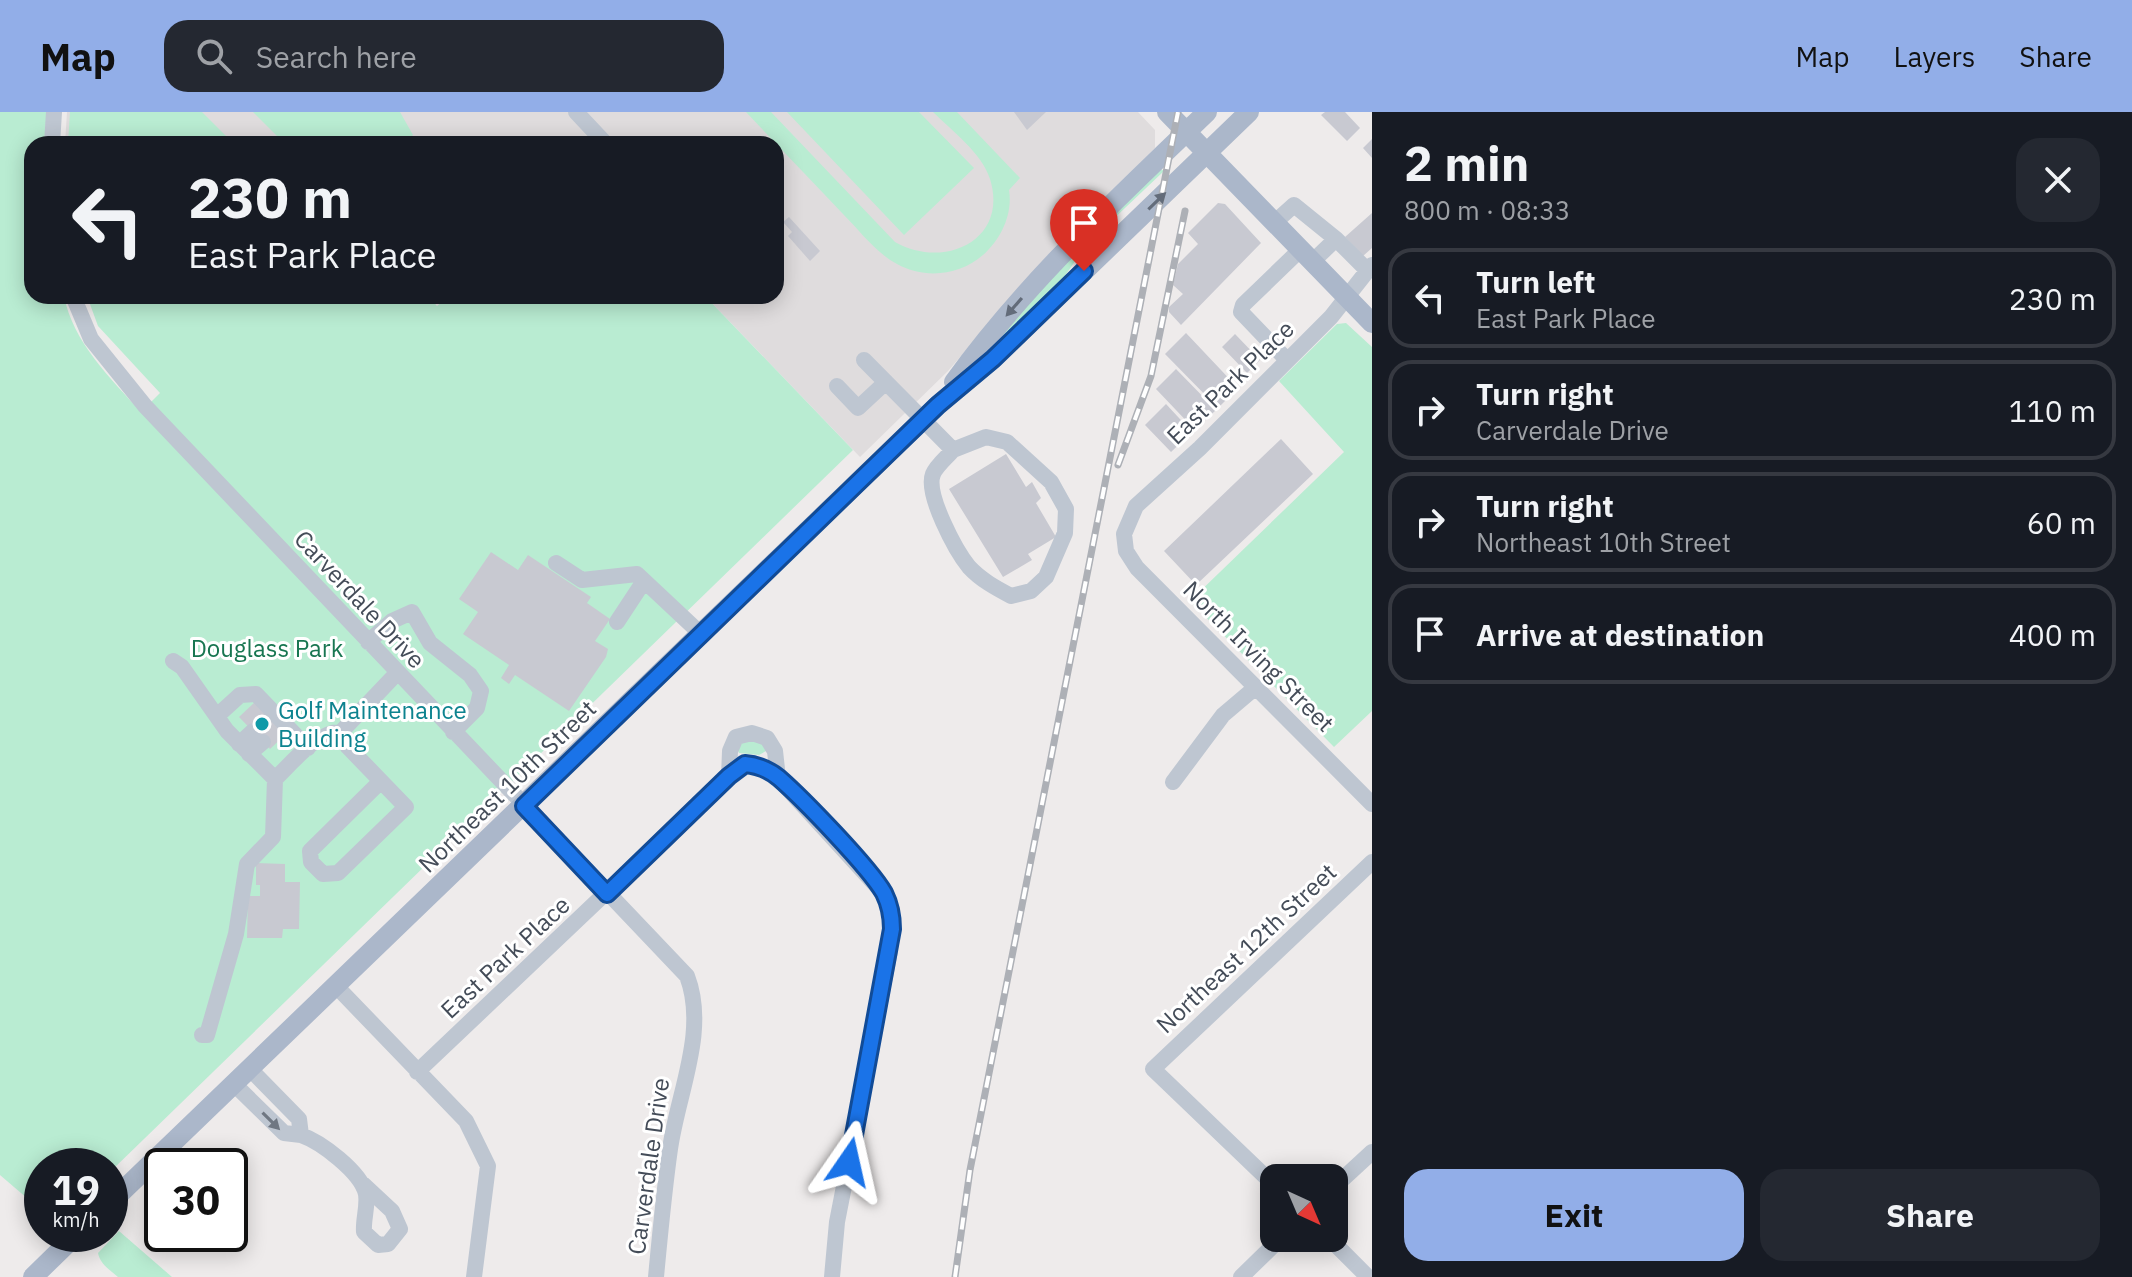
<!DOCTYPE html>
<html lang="en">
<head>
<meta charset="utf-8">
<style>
	:root { --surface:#171b24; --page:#242831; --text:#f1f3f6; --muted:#9ea1a6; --line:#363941; --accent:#92aee8 }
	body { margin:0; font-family:"IBM Plex Sans",sans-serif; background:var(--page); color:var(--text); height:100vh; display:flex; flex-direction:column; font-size:30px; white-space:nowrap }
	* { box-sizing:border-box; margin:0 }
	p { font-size:26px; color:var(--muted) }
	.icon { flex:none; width:44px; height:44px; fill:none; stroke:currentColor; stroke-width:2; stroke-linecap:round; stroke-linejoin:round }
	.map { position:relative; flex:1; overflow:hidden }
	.panel { display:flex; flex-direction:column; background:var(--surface); width:760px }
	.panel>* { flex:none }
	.guide { position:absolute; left:24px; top:24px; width:760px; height:168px; border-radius:24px; box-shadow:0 4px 20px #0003; background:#171b24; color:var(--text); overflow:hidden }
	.needle { width:52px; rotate:136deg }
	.fabs { position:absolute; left:1260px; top:1052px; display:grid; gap:16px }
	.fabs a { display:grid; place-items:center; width:88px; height:88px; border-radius:16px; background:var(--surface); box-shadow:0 4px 20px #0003; font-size:40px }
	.speed { position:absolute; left:24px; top:1036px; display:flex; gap:16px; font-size:40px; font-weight:700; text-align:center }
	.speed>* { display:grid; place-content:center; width:104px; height:104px; border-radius:50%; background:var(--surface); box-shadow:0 4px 20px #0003; line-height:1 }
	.speed small { font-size:20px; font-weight:400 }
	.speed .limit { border:4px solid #111; border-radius:12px; background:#fff; color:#111 }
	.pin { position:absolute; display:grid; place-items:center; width:68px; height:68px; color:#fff; margin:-82px -34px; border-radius:50% 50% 50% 0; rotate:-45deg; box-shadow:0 0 8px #0007 }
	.pin .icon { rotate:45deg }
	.me { position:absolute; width:88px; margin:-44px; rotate:11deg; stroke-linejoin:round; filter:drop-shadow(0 0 6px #0008) }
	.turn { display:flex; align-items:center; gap:28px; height:168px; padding:0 32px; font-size:36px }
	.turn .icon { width:104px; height:104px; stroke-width:2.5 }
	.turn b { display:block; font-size:56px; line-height:68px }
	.round { display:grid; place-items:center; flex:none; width:84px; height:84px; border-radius:24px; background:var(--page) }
	.summary { display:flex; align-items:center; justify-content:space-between; height:136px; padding:0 32px }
	h1 { font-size:48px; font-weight:700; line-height:60px }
	.primary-button { display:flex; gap:16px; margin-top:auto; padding:16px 32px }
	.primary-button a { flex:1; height:92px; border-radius:24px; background:var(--accent); color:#111; font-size:32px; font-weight:700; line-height:92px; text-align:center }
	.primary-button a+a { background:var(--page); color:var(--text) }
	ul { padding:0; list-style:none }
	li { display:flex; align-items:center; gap:24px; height:100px; margin:0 16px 12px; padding:0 16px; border:4px solid var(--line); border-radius:24px }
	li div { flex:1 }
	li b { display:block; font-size:30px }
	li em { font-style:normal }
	header { display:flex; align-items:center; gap:48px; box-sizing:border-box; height:112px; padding:0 40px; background:var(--accent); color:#111 }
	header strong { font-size:38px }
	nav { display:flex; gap:44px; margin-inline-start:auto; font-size:28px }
	.search { width:560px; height:72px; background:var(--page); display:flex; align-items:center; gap:20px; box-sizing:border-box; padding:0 28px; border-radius:24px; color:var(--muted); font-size:30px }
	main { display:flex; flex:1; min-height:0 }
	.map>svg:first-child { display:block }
	.education { fill:#dfdcdd }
	.green { fill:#b9ecd2 }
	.building { fill:#c8c9d1 }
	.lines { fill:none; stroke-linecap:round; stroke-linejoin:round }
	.minor { stroke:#bec6d1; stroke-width:16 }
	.major { stroke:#abb7ca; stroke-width:20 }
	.rail-casing { stroke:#adb0b6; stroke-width:7 }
	.rail { stroke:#fff; stroke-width:4; stroke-dasharray:12; stroke-linecap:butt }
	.oneway { fill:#636c7a }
	.oneway2 { fill:#6f7782 }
	.route-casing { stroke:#114b97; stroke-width:20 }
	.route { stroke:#1a73e8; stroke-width:14 }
	.culture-dot { fill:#0f9aa8; stroke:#fff; stroke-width:3 }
	.labels { text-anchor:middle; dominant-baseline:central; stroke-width:6; stroke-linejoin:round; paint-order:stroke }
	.street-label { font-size:24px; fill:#444c58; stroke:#fff }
	.park-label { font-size:24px; fill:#187651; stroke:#fff }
	.culture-label { font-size:24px; fill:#0d838f; stroke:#fff; text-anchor:start }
</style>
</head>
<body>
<header>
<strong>Map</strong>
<div class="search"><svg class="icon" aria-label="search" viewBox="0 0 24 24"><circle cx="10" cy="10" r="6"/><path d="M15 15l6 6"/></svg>Search here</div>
<nav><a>Map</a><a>Layers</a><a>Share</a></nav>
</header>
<main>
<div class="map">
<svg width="1372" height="1165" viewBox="0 0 1372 1165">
	<rect width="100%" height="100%" fill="#eeebeb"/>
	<path class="education" d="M 67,0 L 1138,0 L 1155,18 L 1155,36 L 1060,129 L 948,259 L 860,345 L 705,184 L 776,184 L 776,32 L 65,32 Z"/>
	<path class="green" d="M 0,0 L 47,0 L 44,32 L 32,32 L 32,184 L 64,184 C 73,230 110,266 141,300 L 160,281 L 98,214 L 87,184 L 428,184 L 437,194 L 448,184 L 705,184 L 853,338 L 110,1060 L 110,1054 L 42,1054 L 42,1099 L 0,1063 Z
		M 70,0 L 202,0 L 234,32 L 68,32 Z
		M 253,0 L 400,0 L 413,23 L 404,32 L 285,32 Z
		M 746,0 L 771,0 L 895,130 C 944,158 1009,128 990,67 C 982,41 952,19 933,0 L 957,0 L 1020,66 L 1009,78 C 1013,102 1001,127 983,143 C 959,164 924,167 897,152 C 876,141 860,119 843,102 C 811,68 778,34 746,0 Z
		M 787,0 L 919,0 L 974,56 L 904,123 Z
		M 1159,56 L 1164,59 L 1087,132 L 1062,168 L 994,238 L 989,234 L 1064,149 Z
		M 1346,211 L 1372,235 L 1372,599 L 1334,635 L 1190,489 L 1344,340 L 1279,269 L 1337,212 Z
		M 756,628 L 767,635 L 766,639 L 759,643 L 739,641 L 737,636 L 741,630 Z
		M 119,1119 L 172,1165 L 118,1165 C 110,1158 100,1152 98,1141 Z"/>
	<path class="building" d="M 1014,0 L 1046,0 L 1027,18 Z
		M 1325,0 L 1345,0 L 1360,16 L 1347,29 L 1321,3 Z
		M 1372,27 L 1372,46 L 1363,36 Z
		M 1218,91 L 1225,92 L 1261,131 L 1181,213 L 1169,200 L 1169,195 L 1183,182 L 1173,173 L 1178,152 L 1198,132 L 1188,121 Z
		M 1372,101 L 1372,136 L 1363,144 L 1345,125 Z
		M 789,105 L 820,139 L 810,149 L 788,124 L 792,120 L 783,110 Z
		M 1186,221 L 1238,276 L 1218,296 L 1165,242 Z
		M 1235,222 L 1260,248 L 1247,261 L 1222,235 Z
		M 1176,257 L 1216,298 L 1195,318 L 1156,277 Z
		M 1166,292 L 1192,320 L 1171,340 L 1145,313 Z
		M 1281,327 L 1313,362 L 1196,473 L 1164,439 Z
		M 1006,342 L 1026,375 L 1032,370 L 1041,386 L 1036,391 L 1056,425 L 1028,442 L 1032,448 L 1003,465 L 949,377 Z
		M 491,440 L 518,458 L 528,443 L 591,485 L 587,491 L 610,507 L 595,529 L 608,537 L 606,545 L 569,599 L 515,563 L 509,572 L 501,566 L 509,553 L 463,522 L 478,500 L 459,487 Z
		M 256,589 L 287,621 L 270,637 L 239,605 Z
		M 256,751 L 285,752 L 285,770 L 300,770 L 299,817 L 283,817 L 282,826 L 247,826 L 248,784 L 260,784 L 260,773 L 256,773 Z"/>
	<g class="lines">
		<path class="minor" d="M 576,0 L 606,32
			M 52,32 L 54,0
			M 1274,111 L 1294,93 L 1336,127 L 1312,150
			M 1336,127 L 1367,158
			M 1372,153 L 1331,205 L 1200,336 L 1136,394 L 1124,422 L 1126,439 L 1137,456 L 1372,692
			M 73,184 L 91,227 L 145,294 L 687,864 C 708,919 678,980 670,1037 C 664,1079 660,1122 656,1165
			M 864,248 L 953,338 L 986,325 L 1007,330 L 1051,370 L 1066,397 L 1065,421 L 1046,465 L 1031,479 L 1011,484 C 996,476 981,468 969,455 C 956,439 925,382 933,362 C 936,354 947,345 953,338
			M 1287,248 L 1241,200 L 1243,193 L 1300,138
			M 837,274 L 858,296 L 886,270
			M 556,451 L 582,468 L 637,462 L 701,522
			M 617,510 L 644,469
			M 368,530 L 392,509 L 412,500 L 430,531 L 470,563 L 481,579 L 477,596 L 453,620
			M 173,549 L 182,555 L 227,619 L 275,667 L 273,725 L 247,752 L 236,822 L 207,923 L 202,923
			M 217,604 L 240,583 L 256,582 L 308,636
			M 239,632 L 253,619
			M 249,642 L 263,630
			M 729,664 L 745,652 L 761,654 L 778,666
			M 275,667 C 291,652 317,619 341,620
			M 381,669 L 310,739 L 311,750 L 323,762 L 338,761 L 406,695 L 348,635 L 341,620 L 397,561
			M 1173,670 L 1223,603 L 1256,575
			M 336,874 L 466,1009 L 488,1054 L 474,1165
			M 417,960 L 729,664 L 730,639 L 736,625 L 752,621 L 767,626 L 775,639 L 778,666 L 884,782 L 892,801 L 890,839 L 837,1110 L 832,1165
			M 234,972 L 284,1021 L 301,1023 L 299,1007 L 250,957
			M 301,1023 C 321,1030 361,1060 366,1082 C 368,1095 363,1107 364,1120 L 378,1133 L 388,1132 L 400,1117 L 392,1099 L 363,1072
			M 1274,1073 L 1153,957 L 1372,750
			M 1334,1075 L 1372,1040
			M 1329,1126 L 1368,1165
			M 1241,1165 L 1281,1126"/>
		<path class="major" d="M 1167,0 L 1372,211
			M 954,270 C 1027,169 1118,86 1207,0
			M 110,1091 L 938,293 L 993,247 L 1249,0
			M 33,1165 L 77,1122"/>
		<defs>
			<path id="rail" d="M 1118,353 L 1151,264 L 1185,99
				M 955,1165 L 970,1058 L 1178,0"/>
		</defs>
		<use href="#rail" class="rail-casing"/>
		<use href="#rail" class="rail"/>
	</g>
	<defs><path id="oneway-solid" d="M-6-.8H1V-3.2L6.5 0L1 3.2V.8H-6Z" transform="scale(2)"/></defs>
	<g class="oneway">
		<use href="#oneway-solid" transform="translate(1157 89) rotate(-44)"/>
		<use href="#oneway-solid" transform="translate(1014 195) rotate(131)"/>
	</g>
	<use class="oneway2" href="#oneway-solid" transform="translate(271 1009) rotate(45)"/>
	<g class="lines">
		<defs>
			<path id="route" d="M 849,1050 L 892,817 C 892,805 890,793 884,781 C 869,755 803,687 779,666 C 768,657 758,653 745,652 L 729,664 L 607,782 L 524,694 L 938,293 L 993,247 L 1084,159"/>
		</defs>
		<use href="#route" class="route-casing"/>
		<use href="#route" class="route"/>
	</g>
	<circle class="culture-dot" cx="262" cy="612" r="8"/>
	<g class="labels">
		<g class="street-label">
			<text transform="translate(1230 270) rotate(-44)">East Park Place</text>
			<text transform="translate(360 487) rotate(47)">Carverdale Drive</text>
			<text transform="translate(1259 544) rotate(45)">North Irving Street</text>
			<text transform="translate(507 674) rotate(-44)">Northeast 10th Street</text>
			<text transform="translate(1246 836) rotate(-43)">Northeast 12th Street</text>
			<text transform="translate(505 845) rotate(-43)">East Park Place</text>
			<text transform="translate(648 1054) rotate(-82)">Carverdale Drive</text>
		</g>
		<g class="park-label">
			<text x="267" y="536">Douglass Park</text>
		</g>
		<g class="culture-label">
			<text x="278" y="598">Golf Maintenance<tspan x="278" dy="28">Building</tspan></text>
		</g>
	</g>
</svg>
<div class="fabs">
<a><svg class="needle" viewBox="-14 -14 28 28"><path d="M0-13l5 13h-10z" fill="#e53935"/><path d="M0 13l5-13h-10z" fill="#9ea1a6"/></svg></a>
</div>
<div class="speed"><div>19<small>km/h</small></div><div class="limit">30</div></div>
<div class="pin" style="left:1084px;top:159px;background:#d93025"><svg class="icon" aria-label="arrive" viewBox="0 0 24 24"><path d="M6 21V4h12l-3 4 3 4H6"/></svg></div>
<svg class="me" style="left:849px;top:1050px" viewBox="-20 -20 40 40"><path d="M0-17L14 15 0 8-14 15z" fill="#1a73e8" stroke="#fff" stroke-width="4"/></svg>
<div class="guide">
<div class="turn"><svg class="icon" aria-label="left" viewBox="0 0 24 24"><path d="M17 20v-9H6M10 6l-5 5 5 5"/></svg><div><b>230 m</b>East Park Place</div></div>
</div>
</div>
<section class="panel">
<div class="summary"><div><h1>2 min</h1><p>800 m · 08:33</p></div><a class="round"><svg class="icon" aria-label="close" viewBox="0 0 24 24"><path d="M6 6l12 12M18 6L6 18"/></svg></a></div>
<ul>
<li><svg class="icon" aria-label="left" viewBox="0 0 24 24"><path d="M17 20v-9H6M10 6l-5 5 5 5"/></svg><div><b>Turn left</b><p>East Park Place</p></div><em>230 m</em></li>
<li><svg class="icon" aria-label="right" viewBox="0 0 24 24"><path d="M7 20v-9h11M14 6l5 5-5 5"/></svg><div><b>Turn right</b><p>Carverdale Drive</p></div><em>110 m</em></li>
<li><svg class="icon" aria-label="right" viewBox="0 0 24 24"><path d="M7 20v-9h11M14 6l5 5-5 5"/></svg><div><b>Turn right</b><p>Northeast 10th Street</p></div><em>60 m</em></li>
<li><svg class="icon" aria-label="arrive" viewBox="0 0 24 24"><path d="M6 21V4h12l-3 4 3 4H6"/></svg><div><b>Arrive at destination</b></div><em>400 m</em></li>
</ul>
<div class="primary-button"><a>Exit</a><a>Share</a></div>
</section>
</main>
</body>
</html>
